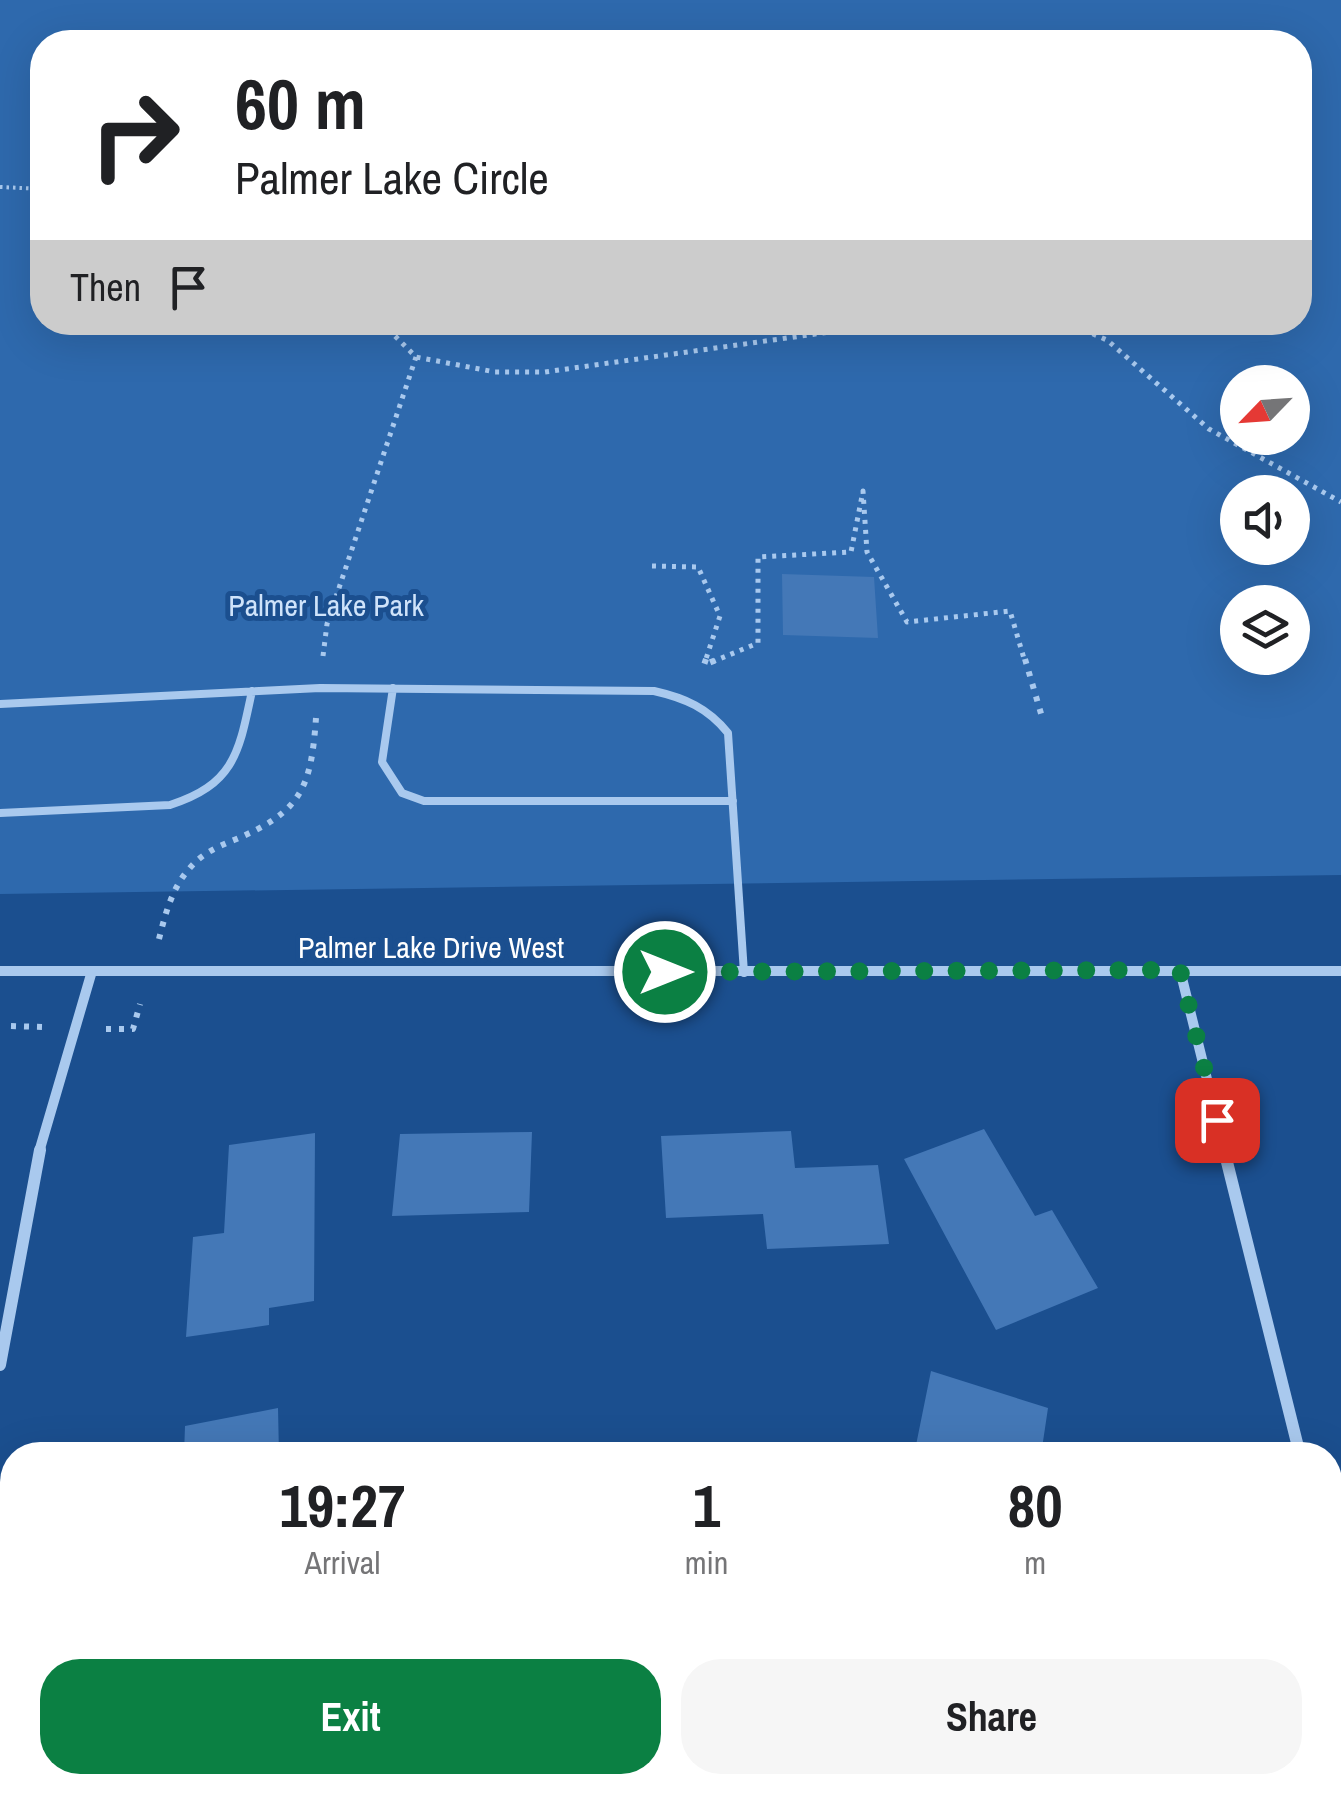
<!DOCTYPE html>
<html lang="en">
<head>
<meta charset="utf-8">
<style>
	:root { --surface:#fff; --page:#f6f6f6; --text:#202124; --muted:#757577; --accent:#0b8043 }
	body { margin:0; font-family:"Archivo Narrow",sans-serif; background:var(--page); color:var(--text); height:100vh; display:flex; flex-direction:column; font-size:38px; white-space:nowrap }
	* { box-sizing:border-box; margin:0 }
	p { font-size:32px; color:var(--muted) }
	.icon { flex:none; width:55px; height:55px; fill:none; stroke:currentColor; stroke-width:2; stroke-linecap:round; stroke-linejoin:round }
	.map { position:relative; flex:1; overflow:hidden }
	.side { position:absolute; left:0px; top:1442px; width:1342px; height:352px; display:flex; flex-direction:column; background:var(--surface); border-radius:40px 40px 0 0; box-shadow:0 10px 40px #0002 }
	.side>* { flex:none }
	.top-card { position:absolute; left:30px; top:30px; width:1282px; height:305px; border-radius:40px; box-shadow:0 10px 40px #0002; background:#fff; color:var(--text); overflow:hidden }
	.needle { width:65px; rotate:245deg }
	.fabs { position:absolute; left:1220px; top:365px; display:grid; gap:20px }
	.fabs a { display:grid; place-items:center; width:90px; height:90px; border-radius:50%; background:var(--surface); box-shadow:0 10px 40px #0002; font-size:50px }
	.pin { position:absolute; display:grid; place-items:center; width:85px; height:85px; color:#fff; margin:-42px; border-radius:20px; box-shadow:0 5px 15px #0006 }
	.me { position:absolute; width:110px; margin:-55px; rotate:90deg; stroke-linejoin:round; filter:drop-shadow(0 0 8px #0008) }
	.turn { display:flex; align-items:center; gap:35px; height:210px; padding:0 40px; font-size:45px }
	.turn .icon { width:130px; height:130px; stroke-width:2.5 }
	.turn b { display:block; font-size:70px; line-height:85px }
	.then { display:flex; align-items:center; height:95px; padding:0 40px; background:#0003; gap:20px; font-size:38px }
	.eta { display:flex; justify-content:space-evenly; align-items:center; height:170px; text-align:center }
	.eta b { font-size:60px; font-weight:800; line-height:70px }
	.primary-button { display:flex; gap:20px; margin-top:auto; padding:20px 40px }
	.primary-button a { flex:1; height:115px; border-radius:40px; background:var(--accent); color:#fff; font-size:40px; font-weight:800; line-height:115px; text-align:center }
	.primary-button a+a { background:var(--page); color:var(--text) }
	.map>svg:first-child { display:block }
	.green { fill:#2e69ad; fill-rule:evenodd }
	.building { fill:#4478b7 }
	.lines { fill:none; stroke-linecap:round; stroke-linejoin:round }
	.path-far2 { stroke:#a9c9ee; stroke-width:4; stroke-dasharray:2.5 4; stroke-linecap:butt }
	.path-far1 { stroke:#a9c9ee; stroke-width:5; stroke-dasharray:4 6; stroke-linecap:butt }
	.path { stroke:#a9c9ee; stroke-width:6; stroke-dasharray:5 8; stroke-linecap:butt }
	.lane { stroke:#a9c9ee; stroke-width:8 }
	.street-far1 { stroke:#a9c9ee; stroke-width:10 }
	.street { stroke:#a9c9ee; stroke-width:12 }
	.route { stroke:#0b8043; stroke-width:18; stroke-dasharray:0 32.4 }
	.labels { text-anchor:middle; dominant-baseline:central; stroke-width:10; stroke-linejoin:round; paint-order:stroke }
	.park-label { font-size:30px; fill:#cfe3fa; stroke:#1b4f8f }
	.street-label { font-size:30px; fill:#fff; stroke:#1b4f8f }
</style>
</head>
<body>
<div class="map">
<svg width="1341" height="1793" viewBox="0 0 1341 1793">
	<rect width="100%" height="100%" fill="#1b4f8f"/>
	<path class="green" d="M 0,0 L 1341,0 L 1341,875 L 0,894 ZM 42,42 L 1300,42 L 1300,322 L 42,322 ZM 1238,382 L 1292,382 L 1292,438 L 1238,438 ZM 1238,492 L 1292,492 L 1292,548 L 1238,548 ZM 1238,602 L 1292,602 L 1292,658 L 1238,658 Z"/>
	<path class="building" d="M 782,574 L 874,577 L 878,638 L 783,635 Z
		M 984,1129 L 1035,1216 L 1052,1210 L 1098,1288 L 996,1330 L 904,1159 Z
		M 791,1131 L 795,1168 L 878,1165 L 889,1244 L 767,1249 L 763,1214 L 666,1218 L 661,1136 Z
		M 532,1132 L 529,1212 L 392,1216 L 400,1134 Z
		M 315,1133 L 314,1301 L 269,1308 L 269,1325 L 186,1337 L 193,1237 L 224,1233 L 229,1145 Z
		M 931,1371 L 1048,1408 L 1041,1455 L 914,1455 Z
		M 278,1408 L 279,1455 L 184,1455 L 185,1426 Z
		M 203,1782 L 321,1782 L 323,1793 L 205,1793 Z"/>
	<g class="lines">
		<path class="path-far2" d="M 0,187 L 42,189"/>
		<path class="path-far1" d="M 381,322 L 416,357 L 495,372 L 545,372 L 901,322
			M 1065,322 L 1107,340 L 1209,429 L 1341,502
			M 652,566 L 698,567 L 720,616 L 705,662
			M 323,656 L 327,624 L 416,357
			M 712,662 L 758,643 L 758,557 L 851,552 L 863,491 L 867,552 L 907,622 L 1010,611 L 1025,662"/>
		<path class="path" d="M 706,659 L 704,665 L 718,659
			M 1025,659 L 1042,717
			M 159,939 C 165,915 172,888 189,869 C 201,854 217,847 234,840 C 301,812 311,789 316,718
			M 11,1026 L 44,1027
			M 106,1029 L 133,1029 L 140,1004"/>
		<path class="lane" d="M 393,688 L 382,762 L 402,793 L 424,801 L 733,801
			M 0,704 L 320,688 L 654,691 C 685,698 708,708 728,733 L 744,973
			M 0,813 L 170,805 C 235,784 239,752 252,691"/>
		<path class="street-far1" d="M 1180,970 L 1225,1152
			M 0,971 L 1341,971
			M 39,1152 L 92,971"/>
		<path class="street" d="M 1224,1150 L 1300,1455
			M 0,1365 L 40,1150
			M 1330,1578 L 1341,1622
			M 1330,1690 L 1341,1657
			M 1296,1793 L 1299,1782"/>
	</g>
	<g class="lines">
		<path class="route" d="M 665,972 L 1180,970 L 1217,1120"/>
	</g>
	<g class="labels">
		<g class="park-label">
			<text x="326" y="605">Palmer Lake Park</text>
		</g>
		<g class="street-label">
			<text x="431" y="947">Palmer Lake Drive West</text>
		</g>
	</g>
</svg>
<div class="fabs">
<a><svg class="needle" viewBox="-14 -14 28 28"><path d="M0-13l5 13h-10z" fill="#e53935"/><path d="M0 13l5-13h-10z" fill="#757577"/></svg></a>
<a><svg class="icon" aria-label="sound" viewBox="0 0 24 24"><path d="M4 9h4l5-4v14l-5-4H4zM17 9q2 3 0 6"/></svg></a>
<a><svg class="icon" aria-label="layers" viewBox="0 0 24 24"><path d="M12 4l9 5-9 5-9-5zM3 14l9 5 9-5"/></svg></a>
</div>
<div class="pin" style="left:1217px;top:1120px;background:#d93025"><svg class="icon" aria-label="arrive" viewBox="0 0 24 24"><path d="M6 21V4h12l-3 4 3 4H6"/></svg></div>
<svg class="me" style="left:665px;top:972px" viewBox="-20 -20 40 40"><circle r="17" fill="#0b8043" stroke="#fff" stroke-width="3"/><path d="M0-11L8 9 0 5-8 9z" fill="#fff"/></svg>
<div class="top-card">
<div class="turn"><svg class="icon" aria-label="right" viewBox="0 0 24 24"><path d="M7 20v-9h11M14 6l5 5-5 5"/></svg><div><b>60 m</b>Palmer Lake Circle</div></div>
<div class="then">Then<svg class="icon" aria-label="arrive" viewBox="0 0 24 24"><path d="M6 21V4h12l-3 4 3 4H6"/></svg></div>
</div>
<section class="side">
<div class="eta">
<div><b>19:27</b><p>Arrival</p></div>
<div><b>1</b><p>min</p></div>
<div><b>80</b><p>m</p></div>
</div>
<div class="primary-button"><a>Exit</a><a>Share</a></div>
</section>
</div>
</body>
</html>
